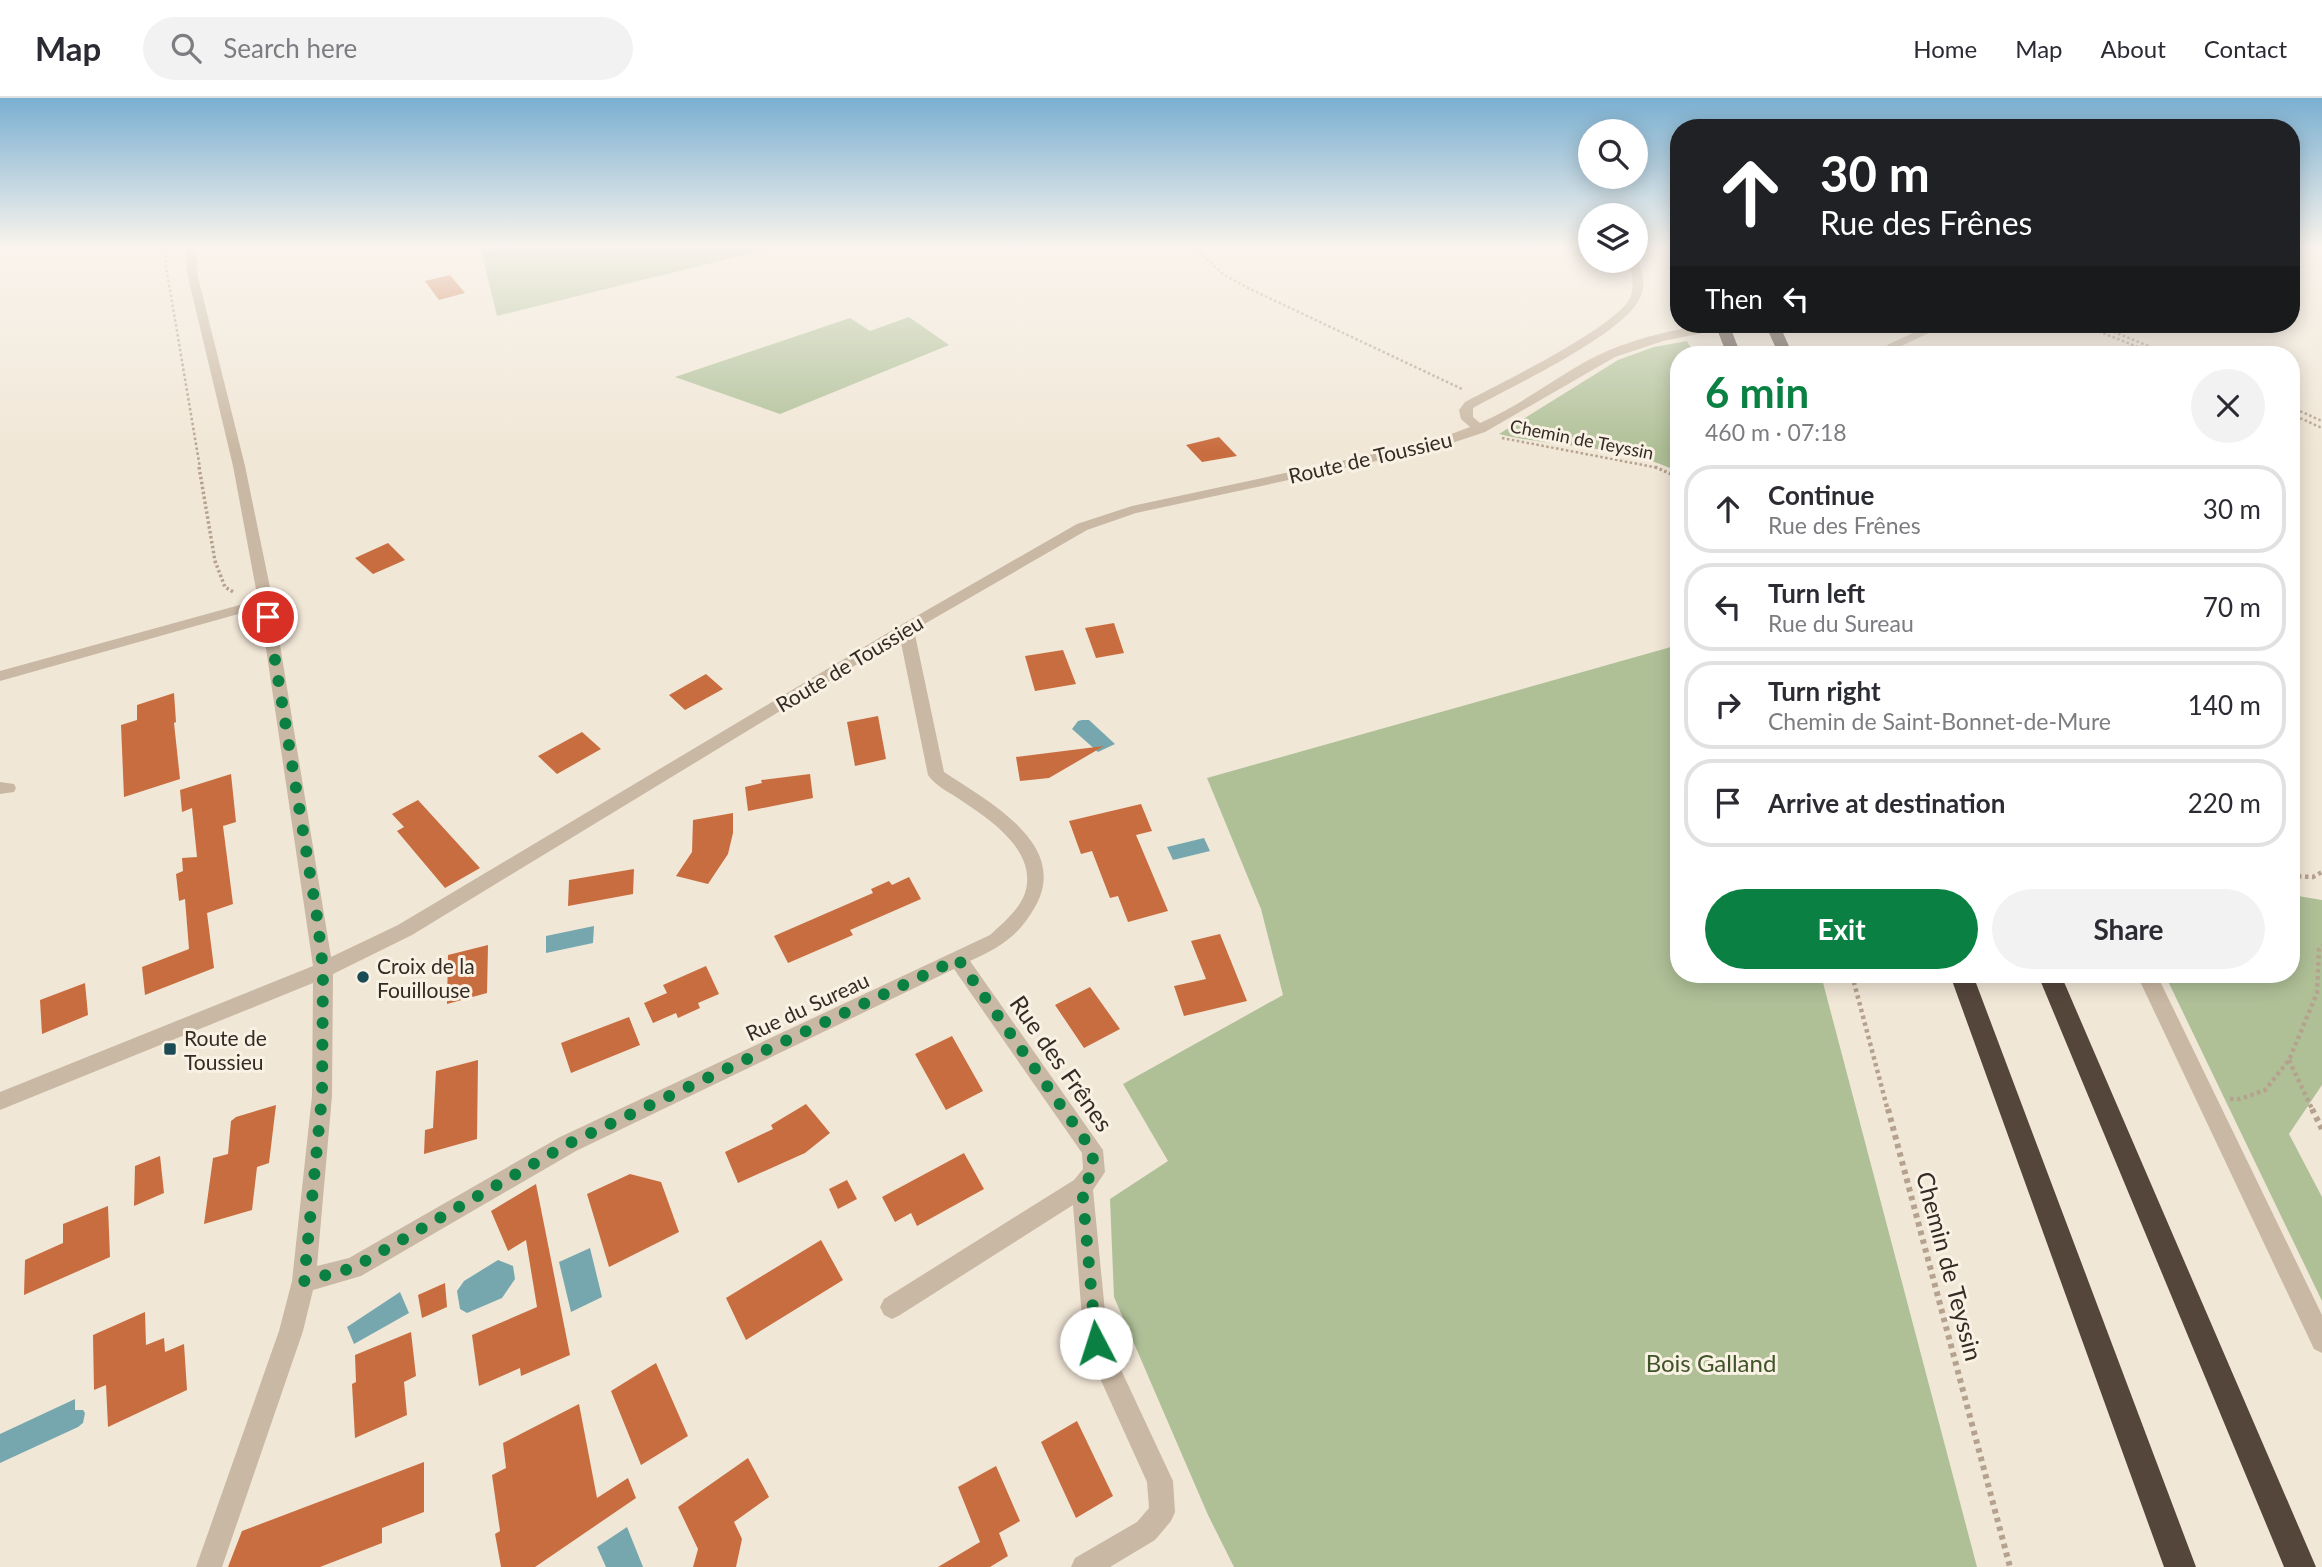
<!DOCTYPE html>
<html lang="en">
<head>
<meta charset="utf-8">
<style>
	:root { --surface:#fff; --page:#f2f2f3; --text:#2b2b33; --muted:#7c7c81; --line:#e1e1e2; --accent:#0b8043 }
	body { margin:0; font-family:Lato,sans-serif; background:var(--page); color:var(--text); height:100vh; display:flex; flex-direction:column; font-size:26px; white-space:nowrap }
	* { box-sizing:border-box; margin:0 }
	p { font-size:23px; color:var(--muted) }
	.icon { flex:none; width:38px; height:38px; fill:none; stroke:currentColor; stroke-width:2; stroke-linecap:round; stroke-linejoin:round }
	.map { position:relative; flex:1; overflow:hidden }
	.drawer { position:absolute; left:1670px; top:248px; width:630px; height:637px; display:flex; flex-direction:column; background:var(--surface); border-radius:28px; box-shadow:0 4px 18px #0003 }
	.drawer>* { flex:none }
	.hud { position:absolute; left:1670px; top:21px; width:630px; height:214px; border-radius:28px; box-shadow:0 4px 18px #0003; background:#202124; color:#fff; overflow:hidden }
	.buttons { position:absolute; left:1578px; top:21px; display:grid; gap:14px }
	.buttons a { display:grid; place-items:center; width:70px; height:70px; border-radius:50%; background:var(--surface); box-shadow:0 4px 18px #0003; font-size:35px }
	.pin { position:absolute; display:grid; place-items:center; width:60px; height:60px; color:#fff; margin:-30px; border:4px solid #fff; border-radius:50%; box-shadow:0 2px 7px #0007 }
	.me { position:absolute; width:77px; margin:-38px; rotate:355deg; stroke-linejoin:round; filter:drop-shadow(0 0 5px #0008) }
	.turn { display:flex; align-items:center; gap:24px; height:147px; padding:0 35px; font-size:32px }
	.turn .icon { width:91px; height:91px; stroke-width:2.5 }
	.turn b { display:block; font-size:49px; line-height:60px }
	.then { display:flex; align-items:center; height:66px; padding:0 35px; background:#0003; gap:14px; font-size:26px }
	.round { display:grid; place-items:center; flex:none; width:74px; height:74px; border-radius:37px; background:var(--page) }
	.overview { display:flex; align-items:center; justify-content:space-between; height:119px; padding:0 35px }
	h1 { font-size:42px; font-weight:700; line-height:52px; color:var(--accent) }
	.action { display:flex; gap:14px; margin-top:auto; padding:14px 35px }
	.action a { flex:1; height:80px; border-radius:42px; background:var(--accent); color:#fff; font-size:28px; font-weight:700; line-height:80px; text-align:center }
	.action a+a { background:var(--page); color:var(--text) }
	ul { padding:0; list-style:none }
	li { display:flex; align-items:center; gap:21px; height:88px; margin:0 14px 10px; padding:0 21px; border:4px solid var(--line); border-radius:28px }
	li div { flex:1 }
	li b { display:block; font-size:26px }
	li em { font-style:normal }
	header { display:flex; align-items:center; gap:42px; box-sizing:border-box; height:98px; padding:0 35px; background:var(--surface); border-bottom:2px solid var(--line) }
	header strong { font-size:33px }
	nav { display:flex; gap:38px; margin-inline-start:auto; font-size:24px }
	.search { width:490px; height:63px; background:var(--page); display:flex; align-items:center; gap:18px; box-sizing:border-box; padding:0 24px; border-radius:38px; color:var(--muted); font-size:26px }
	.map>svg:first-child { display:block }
	.green { fill:#afc097 }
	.water { fill:#76a7ae }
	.building { fill:#c86d3f }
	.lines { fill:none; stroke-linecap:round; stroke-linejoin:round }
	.path-far3 { stroke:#b5a28e; stroke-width:2.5; stroke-dasharray:2.5 2.5; stroke-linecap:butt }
	.path-far2 { stroke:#b5a28e; stroke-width:3.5; stroke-dasharray:2.5 2.5; stroke-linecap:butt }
	.path-far1 { stroke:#b5a28e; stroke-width:4.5; stroke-dasharray:3.5 3.5; stroke-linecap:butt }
	.path { stroke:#b5a28e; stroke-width:6; stroke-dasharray:4.5 4.5; stroke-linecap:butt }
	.minor { fill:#c9b8a3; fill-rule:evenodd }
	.highway { fill:#55463c; fill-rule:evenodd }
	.route { stroke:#0b8043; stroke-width:12; stroke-dasharray:0 21.6 }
	.poi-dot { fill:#1b4c56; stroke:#f9f1e3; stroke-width:2.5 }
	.labels { text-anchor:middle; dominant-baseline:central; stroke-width:6; stroke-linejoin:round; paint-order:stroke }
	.far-street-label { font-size:18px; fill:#342b25; stroke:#f9f1e3 }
	.street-label { font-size:21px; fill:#342b25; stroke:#f9f1e3 }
	.poi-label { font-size:21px; fill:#342b25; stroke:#f9f1e3; text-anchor:start }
	.near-street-label { font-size:24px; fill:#342b25; stroke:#f9f1e3 }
	.near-park-label { font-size:24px; fill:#3f5329; stroke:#f9f1e3 }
</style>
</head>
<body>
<header>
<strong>Map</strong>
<div class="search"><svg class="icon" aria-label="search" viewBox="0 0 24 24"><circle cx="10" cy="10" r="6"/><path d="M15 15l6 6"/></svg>Search here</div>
<nav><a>Home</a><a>Map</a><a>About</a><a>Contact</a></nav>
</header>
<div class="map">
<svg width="2322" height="1469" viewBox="0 0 2322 1469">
	<rect width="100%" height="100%" fill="#f1e7d7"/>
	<path class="green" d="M 548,147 L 784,147 L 497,218 L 481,152 Z
		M 909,219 L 949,247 L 780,316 L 675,279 L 850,220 L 870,233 Z
		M 1687,243 L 1695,257 L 1678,257 L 1678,374 C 1626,347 1556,350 1499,336 L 1618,262 L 1654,249 Z
		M 1678,547 L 1678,877 L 1821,877 L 1977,1469 L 1234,1469 L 1208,1417 L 1114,1199 L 1110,1101 L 1168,1063 L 1123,986 L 1283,897 L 1261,811 L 1207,680 Z
		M 2291,793 L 2298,798 L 2322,802 L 2322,987 L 2289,1036 L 2322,1099 L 2322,1203 L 2165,877 L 2291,877 Z"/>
	<path class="water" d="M 1082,622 L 1089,622 L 1115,646 L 1098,654 L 1072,631 L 1078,623 Z
		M 1204,740 L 1210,753 L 1173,762 L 1167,749 Z
		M 594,828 L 593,845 L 546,855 L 546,838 Z
		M 590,1150 L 602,1199 L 571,1214 L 559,1164 Z
		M 498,1162 L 513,1168 L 515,1181 L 502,1200 L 467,1215 L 460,1211 L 457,1193 L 464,1183 Z
		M 400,1194 L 409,1215 L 354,1246 L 347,1229 Z
		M 75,1301 L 75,1312 L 83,1312 L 85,1315 L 83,1325 L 78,1329 L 0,1365 L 0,1336 Z
		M 627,1429 L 643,1469 L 606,1469 L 597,1449 Z"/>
	<path class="building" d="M 450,177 L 465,195 L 439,202 L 425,183 Z
		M 1219,339 L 1237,358 L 1202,364 L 1186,347 Z
		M 388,445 L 405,462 L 373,476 L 355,460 Z
		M 1114,525 L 1124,555 L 1096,560 L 1085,530 Z
		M 1063,552 L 1076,586 L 1035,593 L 1025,558 Z
		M 706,576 L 723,591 L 685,612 L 669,597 Z
		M 174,595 L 176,624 L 174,625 L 180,681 L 124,699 L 121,627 L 137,622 L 137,607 Z
		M 878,618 L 886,661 L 855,668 L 847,624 Z
		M 582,634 L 601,651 L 557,676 L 538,658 Z
		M 1104,648 L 1049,680 L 1020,683 L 1016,659 Z
		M 231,676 L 236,724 L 223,728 L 233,806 L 207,815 L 214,870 L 145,897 L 142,869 L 189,851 L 185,801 L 179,803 L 176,776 L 183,773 L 182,760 L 197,759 L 192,710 L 182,714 L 180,692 Z
		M 810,676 L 813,700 L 748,713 L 745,689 L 762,685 L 761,682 Z
		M 418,702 L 480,770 L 445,790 L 397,733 L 404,729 L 392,716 Z
		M 1141,706 L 1152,733 L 1136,737 L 1168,813 L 1128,824 L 1118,798 L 1110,800 L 1092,753 L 1081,756 L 1069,723 Z
		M 733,715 L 733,735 L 728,756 L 708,786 L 676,778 L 692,754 L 693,722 Z
		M 634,771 L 633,796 L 568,808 L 569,782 Z
		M 909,779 L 921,801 L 850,832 L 853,837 L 788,865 L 774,838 L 873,795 L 871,791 L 889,783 L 892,787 Z
		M 1220,836 L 1247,903 L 1184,918 L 1174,888 L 1206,881 L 1191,843 Z
		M 488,847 L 487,895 L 447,906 L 448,857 Z
		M 706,868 L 719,896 L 698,905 L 700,910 L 678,920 L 676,915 L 653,925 L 644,905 L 667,895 L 663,887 Z
		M 85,885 L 88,917 L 42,936 L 40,902 Z
		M 1090,889 L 1120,931 L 1084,950 L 1055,907 Z
		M 629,919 L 640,947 L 571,975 L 561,945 Z
		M 952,938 L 983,993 L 946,1012 L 915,956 Z
		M 478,962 L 477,1041 L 424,1056 L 425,1032 L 433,1030 L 436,973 Z
		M 806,1006 L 830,1035 L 805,1055 L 738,1085 L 725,1054 L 773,1031 L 771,1027 Z
		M 276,1007 L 269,1065 L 257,1069 L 252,1112 L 204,1126 L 213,1060 L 228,1056 L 231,1023 L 236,1019 Z
		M 964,1055 L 984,1091 L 917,1128 L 911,1115 L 895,1124 L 882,1099 Z
		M 160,1058 L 164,1095 L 134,1108 L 135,1068 Z
		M 630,1076 L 661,1084 L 679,1134 L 609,1169 L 587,1096 Z
		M 847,1082 L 857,1101 L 838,1111 L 829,1091 Z
		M 536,1086 L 570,1257 L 521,1278 L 520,1270 L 479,1288 L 472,1237 L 537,1209 L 526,1142 L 508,1153 L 491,1113 Z
		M 108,1108 L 110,1159 L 24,1197 L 25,1162 L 63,1145 L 63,1126 Z
		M 821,1142 L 843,1182 L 746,1242 L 726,1200 Z
		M 445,1185 L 447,1209 L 422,1220 L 418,1197 Z
		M 145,1214 L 146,1247 L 164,1240 L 165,1254 L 184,1246 L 187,1292 L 108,1329 L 106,1287 L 94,1292 L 93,1237 Z
		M 411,1234 L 416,1278 L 404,1284 L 407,1317 L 355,1340 L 352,1286 L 356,1284 L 355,1257 Z
		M 656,1265 L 688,1338 L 641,1367 L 611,1293 Z
		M 579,1306 L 597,1400 L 628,1380 L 636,1400 L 535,1469 L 501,1469 L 495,1436 L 500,1433 L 492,1377 L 506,1370 L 503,1345 Z
		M 1077,1323 L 1113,1398 L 1076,1420 L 1041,1344 Z
		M 748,1360 L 769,1399 L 734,1424 L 742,1441 L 736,1469 L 693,1469 L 698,1451 L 678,1409 Z
		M 424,1364 L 424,1414 L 382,1430 L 382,1445 L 320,1469 L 228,1469 L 242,1433 Z
		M 996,1368 L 1020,1423 L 999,1435 L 1008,1458 L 990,1469 L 938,1469 L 980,1444 L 958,1389 Z"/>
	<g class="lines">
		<path class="path-far3" d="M 166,147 L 166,168 L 200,370
			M 1192,147 L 1224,177 L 1250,191 L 1462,291
			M 2080,226 L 2158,257
			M 2095,226 L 2170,257
			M 2291,309 L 2322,323
			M 2291,316 L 2322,330
			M 1502,340 L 1659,370"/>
		<path class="path-far2" d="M 199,369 L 215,463 L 225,489 L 235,495
			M 1655,369 L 1678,379"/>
		<path class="path-far1" d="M 2291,778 L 2313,779 L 2322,774
			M 1852,877 L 1888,1013
			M 2289,962 L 2313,1013
			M 2230,1001 L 2240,1001 L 2265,992 L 2289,962 L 2317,895 L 2319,851 L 2322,847"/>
		<path class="path" d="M 1888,1011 L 2010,1469
			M 2312,1011 L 2322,1031"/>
		<path class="minor" d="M 186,147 L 196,147 L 197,175 L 245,368 L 273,504 L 331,859 L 398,827 L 901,527 L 1077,426 L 1132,408 L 1430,344 L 1470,329 L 1461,321 L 1459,312 L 1465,304 C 1499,286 1615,230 1630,200 C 1635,188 1632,175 1629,163 L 1636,163 L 1636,160 L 1639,163 C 1643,175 1646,188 1640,200 C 1624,236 1511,289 1473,310 L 1473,319 L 1480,325 C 1517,309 1548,285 1583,265 C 1628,240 1687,226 1738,226 L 1733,229 L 1663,243 L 1615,259 L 1485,334 L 1437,350 L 1136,415 L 1087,432 L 914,532 L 944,674 C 987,703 1071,746 1035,809 C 1018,839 1000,849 970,863 L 1103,1052 L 1105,1074 L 1093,1092 L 1108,1244 L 1173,1383 L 1175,1414 L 1171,1423 L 1155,1442 L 1110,1469 L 1071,1469 L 1075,1460 L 1137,1424 L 1149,1410 L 1147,1384 L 1084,1245 L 1073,1107 L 900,1217 L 892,1221 L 884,1217 L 880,1209 L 884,1201 L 1074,1082 L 1083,1071 L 1082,1055 L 954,871 L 576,1053 L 361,1178 L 313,1192 L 303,1233 L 222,1469 L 196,1469 L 279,1233 L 292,1183 L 312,998 L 313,885 L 0,1012 L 0,994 L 313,868 L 260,510 L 0,583 L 0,573 L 258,502 L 233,368 L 187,175 ZM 900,540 L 928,677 C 935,688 951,695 962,703 C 991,722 1038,754 1025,795 C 1019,812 1003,825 990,837 L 560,1039 L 349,1160 L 317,1168 L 332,998 L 333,876 L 412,837 Z
			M 1933,226 L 1948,226 L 1897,250 L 1890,257 L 1877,257 L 1889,246 Z
			M 0,684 L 14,686 L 16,690 L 14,694 L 0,696 Z
			M 2137,877 L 2157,877 L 2322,1217 L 2322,1255 L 2314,1251 Z"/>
		<path class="highway" d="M 1715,226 L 1729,226 L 1741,257 L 1727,257 Z
			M 1765,226 L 1779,226 L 1793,257 L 1779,257 Z
			M 1950,877 L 1973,877 L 2196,1469 L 2164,1469 Z
			M 2038,877 L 2061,877 L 2316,1469 L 2284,1469 Z"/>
	</g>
	<linearGradient id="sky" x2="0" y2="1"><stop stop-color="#7aafd1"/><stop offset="0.42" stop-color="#f9f4ed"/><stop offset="1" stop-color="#f9f4ed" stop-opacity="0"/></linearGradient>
	<rect width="2322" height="353" fill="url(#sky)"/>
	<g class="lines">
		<path class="route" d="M 268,519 L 318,825 L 323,872 L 322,998 L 304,1183 L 353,1170 L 568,1046 L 958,861 L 1092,1052 L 1094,1073 L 1082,1089 L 1096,1245"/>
	</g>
	<g class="poi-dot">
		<circle cx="363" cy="879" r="7"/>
		<rect x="163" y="944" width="14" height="14" rx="3.5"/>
	</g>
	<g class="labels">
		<g class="far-street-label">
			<text transform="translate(1582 341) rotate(11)">Chemin de Teyssin</text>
		</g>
		<g class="street-label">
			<text transform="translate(1370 359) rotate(-13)">Route de Toussieu</text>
			<text transform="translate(849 565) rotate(-31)">Route de Toussieu</text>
			<text transform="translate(807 908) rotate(-25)">Rue du Sureau</text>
		</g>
		<g class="poi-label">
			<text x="377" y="867">Croix de la<tspan x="377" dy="24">Fouillouse</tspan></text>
			<text x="184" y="939">Route de<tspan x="184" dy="24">Toussieu</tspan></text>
		</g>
		<g class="near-street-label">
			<text transform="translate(1062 965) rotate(55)">Rue des Frênes</text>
			<text transform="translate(1950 1168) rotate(75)">Chemin de Teyssin</text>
		</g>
		<g class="near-park-label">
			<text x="1711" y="1264">Bois Galland</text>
		</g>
	</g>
</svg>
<div class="buttons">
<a><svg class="icon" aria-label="search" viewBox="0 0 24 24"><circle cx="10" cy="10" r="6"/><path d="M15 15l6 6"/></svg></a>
<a><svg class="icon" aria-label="layers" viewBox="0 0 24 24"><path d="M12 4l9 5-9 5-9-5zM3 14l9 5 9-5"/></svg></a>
</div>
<div class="pin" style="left:268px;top:519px;background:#d93025"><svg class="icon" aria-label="arrive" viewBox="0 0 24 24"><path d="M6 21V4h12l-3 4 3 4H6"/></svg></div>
<svg class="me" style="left:1096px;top:1245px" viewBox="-20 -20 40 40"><circle r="19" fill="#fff"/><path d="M0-13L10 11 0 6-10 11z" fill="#0b8043"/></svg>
<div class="hud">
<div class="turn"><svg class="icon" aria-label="ahead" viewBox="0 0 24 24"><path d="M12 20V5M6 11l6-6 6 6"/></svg><div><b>30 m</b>Rue des Frênes</div></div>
<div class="then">Then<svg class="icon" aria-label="left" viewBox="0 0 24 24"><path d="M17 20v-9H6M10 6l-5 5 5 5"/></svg></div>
</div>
<section class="drawer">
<div class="overview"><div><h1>6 min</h1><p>460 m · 07:18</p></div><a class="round"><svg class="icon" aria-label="close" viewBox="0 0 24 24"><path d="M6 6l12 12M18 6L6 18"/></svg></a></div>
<ul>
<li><svg class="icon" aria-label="ahead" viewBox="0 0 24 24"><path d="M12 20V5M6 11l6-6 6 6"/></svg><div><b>Continue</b><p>Rue des Frênes</p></div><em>30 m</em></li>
<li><svg class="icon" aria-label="left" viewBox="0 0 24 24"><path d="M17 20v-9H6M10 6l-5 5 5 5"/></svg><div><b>Turn left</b><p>Rue du Sureau</p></div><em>70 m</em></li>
<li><svg class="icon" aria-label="right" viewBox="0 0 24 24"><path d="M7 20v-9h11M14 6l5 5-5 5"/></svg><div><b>Turn right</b><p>Chemin de Saint-Bonnet-de-Mure</p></div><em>140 m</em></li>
<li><svg class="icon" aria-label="arrive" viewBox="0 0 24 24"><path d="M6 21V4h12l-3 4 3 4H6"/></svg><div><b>Arrive at destination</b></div><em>220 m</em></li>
</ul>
<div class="action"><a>Exit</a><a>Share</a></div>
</section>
</div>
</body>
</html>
